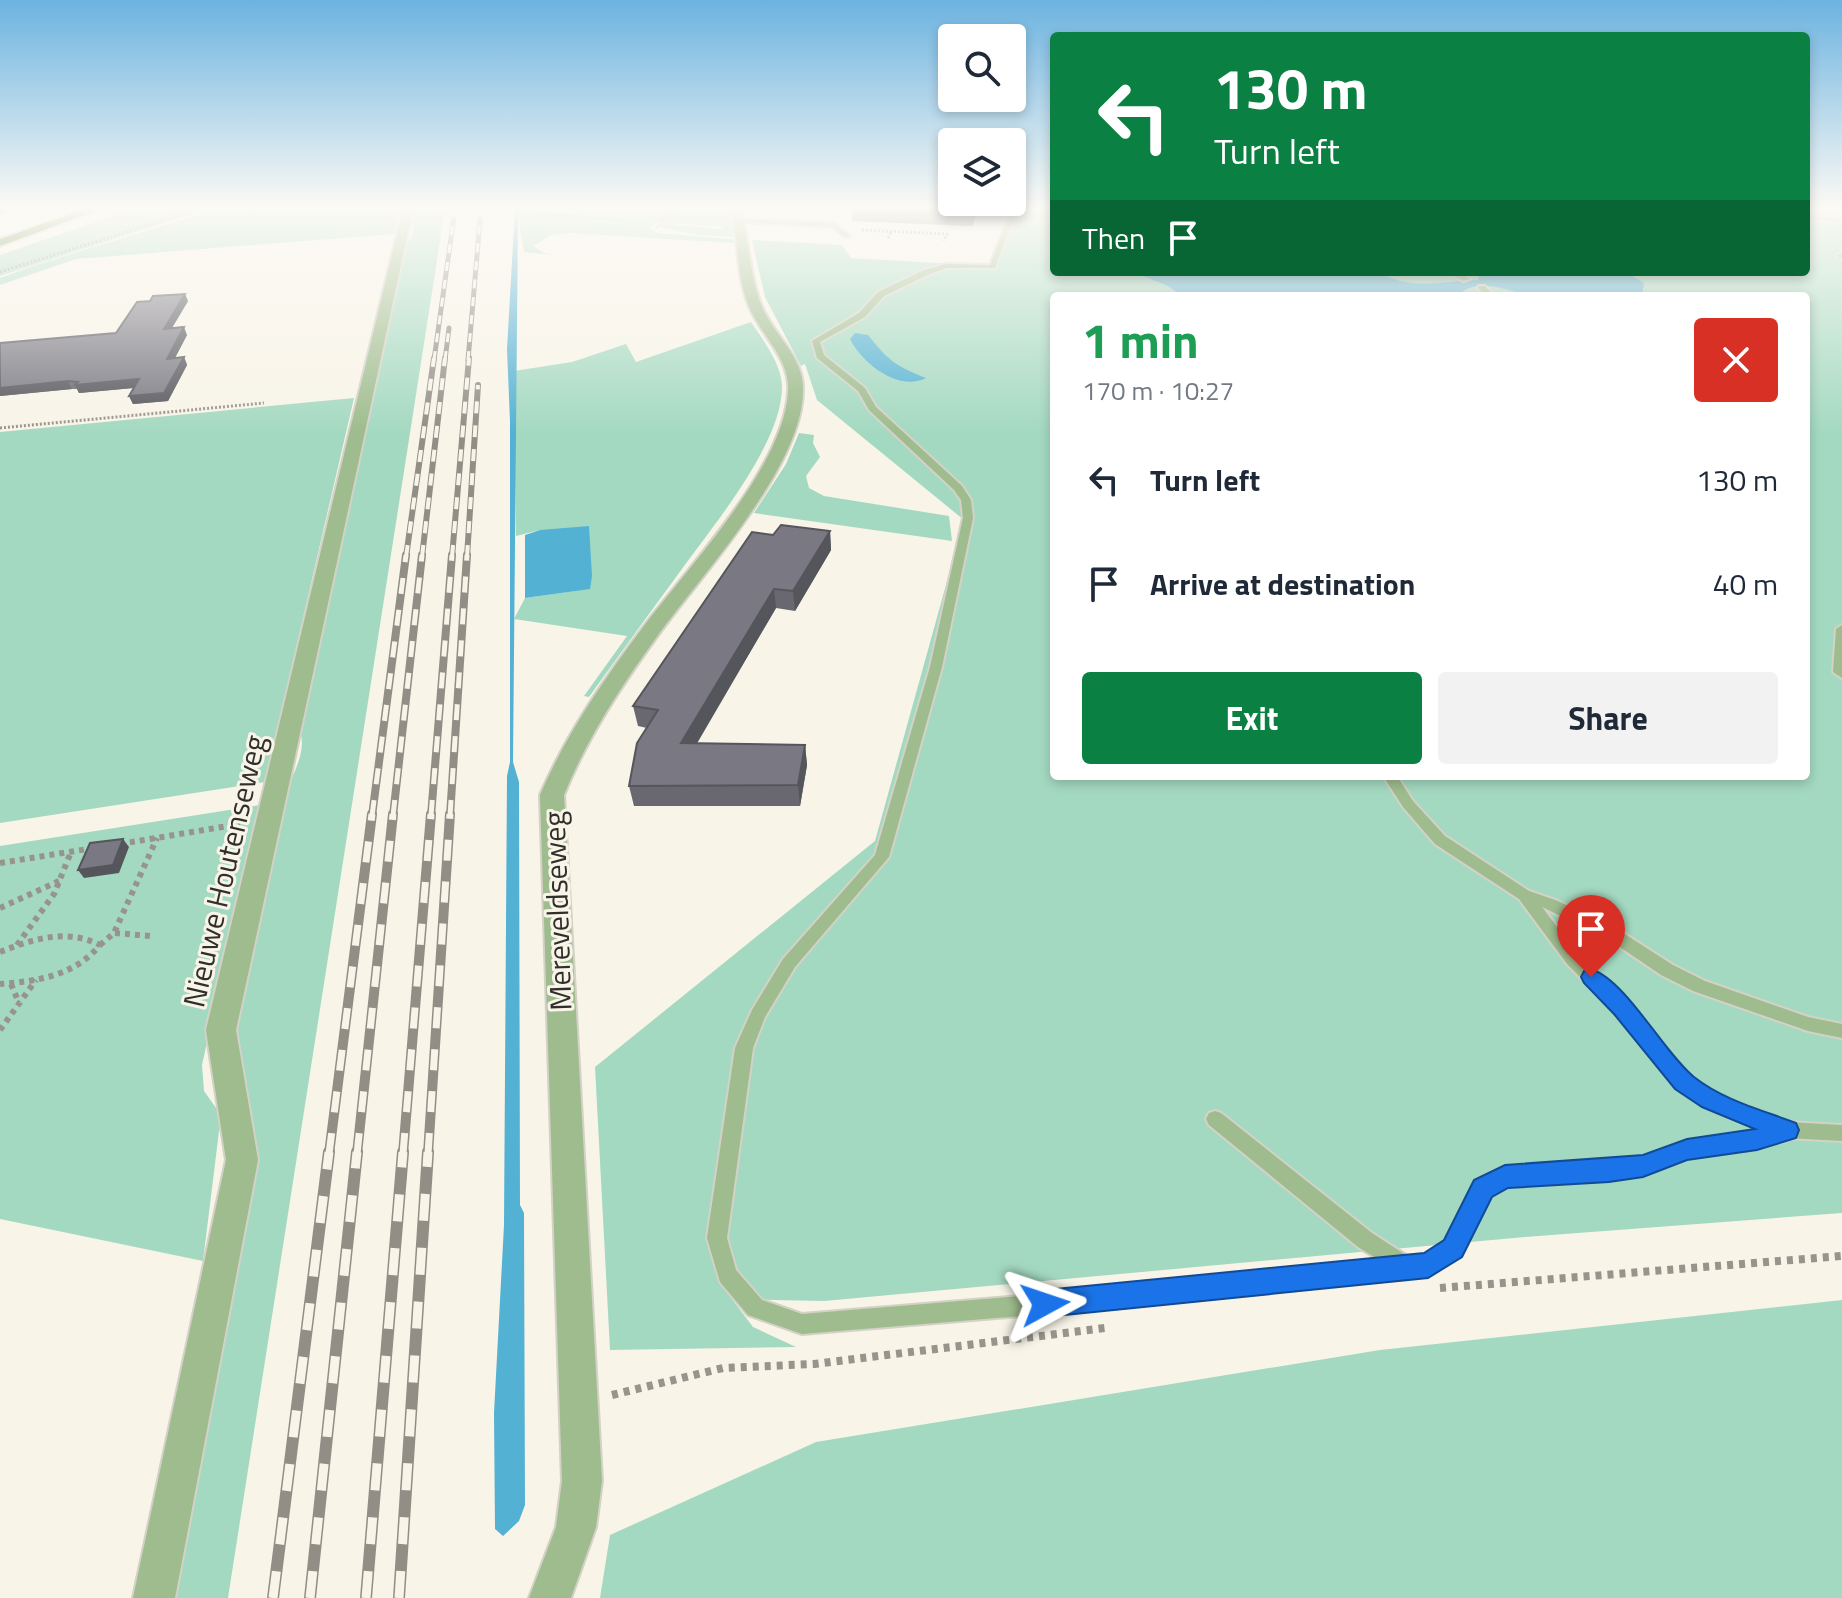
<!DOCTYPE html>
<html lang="en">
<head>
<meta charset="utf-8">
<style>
	:root { --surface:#fff; --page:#f2f2f3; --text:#1f2937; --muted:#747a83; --accent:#0b8043 }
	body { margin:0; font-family:"Titillium Web",sans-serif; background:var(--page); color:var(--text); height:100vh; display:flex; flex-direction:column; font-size:30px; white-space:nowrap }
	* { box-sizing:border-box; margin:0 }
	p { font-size:26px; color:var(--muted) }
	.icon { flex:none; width:44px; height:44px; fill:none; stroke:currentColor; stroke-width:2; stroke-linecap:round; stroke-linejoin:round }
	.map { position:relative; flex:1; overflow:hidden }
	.panel { position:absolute; left:1050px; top:292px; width:760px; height:488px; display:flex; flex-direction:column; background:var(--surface); border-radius:8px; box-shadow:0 4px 12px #0003 }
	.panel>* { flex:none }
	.hud { position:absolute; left:1050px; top:32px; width:760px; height:244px; border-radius:8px; box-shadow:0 4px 12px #0003; background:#0b8043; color:#fff; overflow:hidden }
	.tools { position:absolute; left:938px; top:24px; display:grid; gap:16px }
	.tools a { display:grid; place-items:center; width:88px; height:88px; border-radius:8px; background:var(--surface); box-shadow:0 4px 12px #0003; font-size:40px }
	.pin { position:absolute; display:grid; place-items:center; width:68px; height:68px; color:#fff; margin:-82px -34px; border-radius:50% 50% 50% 0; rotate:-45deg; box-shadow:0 0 8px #0007 }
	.pin .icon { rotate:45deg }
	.me { position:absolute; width:88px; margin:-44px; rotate:85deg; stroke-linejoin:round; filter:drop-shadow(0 0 6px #0008) }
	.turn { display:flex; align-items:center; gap:28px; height:168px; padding:0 32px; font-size:36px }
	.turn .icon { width:104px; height:104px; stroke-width:2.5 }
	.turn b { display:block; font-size:56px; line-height:68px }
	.then { display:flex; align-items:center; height:76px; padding:0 32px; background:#0003; gap:16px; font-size:30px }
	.round { display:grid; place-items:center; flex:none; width:84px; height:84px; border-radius:8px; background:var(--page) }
	.summary { display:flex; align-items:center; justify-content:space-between; height:136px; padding:0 32px }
	h1 { font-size:48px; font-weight:700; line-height:60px; color:#1e9e55 }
	.button { display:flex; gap:16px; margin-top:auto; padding:16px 32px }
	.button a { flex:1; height:92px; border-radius:8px; background:var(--accent); color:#fff; font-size:32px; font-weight:700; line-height:92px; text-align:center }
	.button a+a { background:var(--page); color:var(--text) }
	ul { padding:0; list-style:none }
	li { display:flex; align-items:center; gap:24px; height:104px; padding:0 32px }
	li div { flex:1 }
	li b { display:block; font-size:30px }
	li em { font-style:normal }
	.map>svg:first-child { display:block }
	.green { fill:#a4d9c1; fill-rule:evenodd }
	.water { fill:#53b1d3 }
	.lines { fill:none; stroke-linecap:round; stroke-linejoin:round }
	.service-casing { stroke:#d4d1c6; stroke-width:4 }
	.minor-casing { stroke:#d4d1c6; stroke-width:4 }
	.motorway-casing { stroke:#d4d1c6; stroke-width:4 }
	.path-far2 { stroke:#97948c; stroke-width:3; stroke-dasharray:2 2; stroke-linecap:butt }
	.path-far1 { stroke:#97948c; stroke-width:6; stroke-dasharray:5 5; stroke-linecap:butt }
	.path { stroke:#97948c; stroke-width:8; stroke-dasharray:6 6; stroke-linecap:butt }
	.service { fill:#9ebc8e; fill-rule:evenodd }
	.minor { fill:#9ebc8e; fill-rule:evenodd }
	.motorway { fill:#45761e; fill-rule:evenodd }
	.rail-far4-casing { stroke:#918e86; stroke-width:5 }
	.rail-far3-casing { stroke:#918e86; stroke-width:6 }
	.rail-far2-casing { stroke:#918e86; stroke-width:8 }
	.rail-far1-casing { stroke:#918e86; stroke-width:10 }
	.rail-casing { stroke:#918e86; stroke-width:12 }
	.rail-far4 { stroke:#f8f4e8; stroke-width:3; stroke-dasharray:9; stroke-linecap:butt }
	.rail-far3 { stroke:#f8f4e8; stroke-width:4; stroke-dasharray:12; stroke-linecap:butt }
	.rail-far2 { stroke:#f8f4e8; stroke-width:5; stroke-dasharray:16; stroke-linecap:butt }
	.rail-far1 { stroke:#f8f4e8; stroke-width:7; stroke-dasharray:21; stroke-linecap:butt }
	.rail { stroke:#f8f4e8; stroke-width:9; stroke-dasharray:27; stroke-linecap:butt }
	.wall { fill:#696871 }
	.shaded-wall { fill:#55555c }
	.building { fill:#7a7983; stroke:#55555c; stroke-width:2 }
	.route { fill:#1a73e8; stroke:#114b97; stroke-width:2 }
	.labels { text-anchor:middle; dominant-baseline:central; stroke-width:6; stroke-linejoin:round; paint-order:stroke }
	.street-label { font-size:30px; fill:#312f2b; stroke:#f8f4e8 }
</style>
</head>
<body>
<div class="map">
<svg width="1842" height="1598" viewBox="0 0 1842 1598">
	<rect width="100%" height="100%" fill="#f8f4e8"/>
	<path class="green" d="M 133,209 L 208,209 L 0,276 L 0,255 Z
		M 215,209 L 400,209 L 394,234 L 76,259 L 0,285 L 0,278 L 30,267 Z
		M 413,209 L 445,209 L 228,1598 L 175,1598 L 255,1161 L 252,1113 L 235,1057 L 233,1033 L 287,789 C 294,772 308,748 299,730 L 406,242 L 411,238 L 414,226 L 410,224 Z
		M 517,209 L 732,209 L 735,236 L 731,237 L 697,235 L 659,227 L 662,223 L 718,229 L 726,227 L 656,222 L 651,228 L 657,233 L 733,239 L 734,243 L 569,233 L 552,235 L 533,246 L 544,253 L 555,255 L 524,252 Z
		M 1010,209 L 1054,209 L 1054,272 L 1806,272 L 1806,209 L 1842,209 L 1842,1213 L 1525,1237 L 824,1301 L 732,1299 L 753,1327 L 796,1347 L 610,1350 L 595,1067 L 875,841 L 964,520 L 817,400 L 805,364 L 801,366 L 765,297 L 752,240 L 842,245 L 851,258 L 990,266 ZM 1054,296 L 1806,296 L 1806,776 L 1054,776 Z
		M 751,322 C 763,340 782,364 782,387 C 782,444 712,527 679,573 C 649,614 619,655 589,697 L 584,696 L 627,636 L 514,619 L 525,598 L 574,591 L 540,530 L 516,536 L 514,371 L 572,362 L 626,344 L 636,362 Z
		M 354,398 L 265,782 L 0,823 L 0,432 Z
		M 799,433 L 814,435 L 813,443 L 820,457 L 806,476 L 809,488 L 824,496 L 949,516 L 952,541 L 754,513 L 786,464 Z
		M 260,805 L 202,1065 L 204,1091 L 221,1115 L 203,1261 L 0,1219 L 0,846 Z
		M 1842,1300 L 1842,1598 L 600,1598 L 610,1535 L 816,1442 L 1380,1350 Z"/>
	<path class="water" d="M 515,209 L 653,223 L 518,214 L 513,762 L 519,782 L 520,1205 L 524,1213 L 525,1505 L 519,1521 L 503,1536 L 495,1529 L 494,1413 L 504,1225 L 507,776 L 510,762 L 510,421 L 507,349 Z
		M 1133,272 L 1380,272 C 1407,291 1445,281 1478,280 L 1480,272 L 1626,272 L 1644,283 L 1642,296 C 1609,296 1558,302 1528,295 C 1509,291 1480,278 1462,292 L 1464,296 L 1182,296 L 1168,286 Z
		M 855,333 L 868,335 C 889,361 894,365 926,378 C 898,392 862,363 850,339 Z
		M 589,526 L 592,576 L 590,589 L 525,598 L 525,535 L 540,530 Z"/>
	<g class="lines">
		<defs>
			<path id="service" d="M 1016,209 L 1022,209 L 1009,231 L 995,268 L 947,268 L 930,274 L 884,296 L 865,317 L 820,342 L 824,355 L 865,388 L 876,407 L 962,486 L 971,500 L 973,518 L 942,667 L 889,857 L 795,967 L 765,1017 L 753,1048 L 727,1238 L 736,1270 L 762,1300 L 802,1314 L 1105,1289 L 1379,1260 L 1358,1247 L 1209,1125 L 1206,1119 L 1209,1113 L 1215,1111 L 1221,1113 L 1372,1233 L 1409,1257 L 1425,1255 L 1446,1242 L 1476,1183 L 1505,1168 L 1643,1157 L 1687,1142 L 1763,1129 L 1704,1106 L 1677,1087 L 1616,1013 L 1567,964 L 1519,899 L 1435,844 L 1403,807 L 1383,776 L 1397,776 L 1413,801 L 1445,836 L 1529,891 L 1558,901 L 1620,931 L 1673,965 L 1705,981 L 1808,1017 L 1842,1024 L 1842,1038 L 1808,1031 L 1693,991 L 1661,975 L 1608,939 L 1542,907 L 1579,956 L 1628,1003 L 1689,1077 L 1716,1094 L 1787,1122 L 1842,1125 L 1842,1141 L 1787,1138 L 1757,1147 L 1687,1158 L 1643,1175 L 1507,1186 L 1490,1195 L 1460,1256 L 1428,1275 L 1105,1309 L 802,1334 L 748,1315 L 720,1282 L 707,1238 L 735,1048 L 752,1010 L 783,959 L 875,855 L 930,667 L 963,518 L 961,500 L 954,490 L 869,410 L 858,391 L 817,358 L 812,341 L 859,313 L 878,292 L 924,270 L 946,264 L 990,265 L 1003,231 Z
				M 1806,215 L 1842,218 L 1842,222 L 1806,219 Z
				M 738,219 L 834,223 L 850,236 L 845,237 L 832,227 L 736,222 Z
				M 1842,254 L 1842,258 L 1836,256 L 1837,255 Z
				M 1448,272 L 1458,272 L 1470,279 L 1463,281 Z
				M 1479,286 L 1485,286 L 1494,296 L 1486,296 L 1478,288 Z
				M 1842,625 L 1842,678 L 1833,672 L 1836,629 Z"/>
			<path id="minor" d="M 403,209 L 413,209 L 236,1030 L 258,1160 L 175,1598 L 133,1598 L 226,1160 L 206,1030 Z
				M 730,209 L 740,209 C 750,240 749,274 761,304 C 772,334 804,356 803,390 C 803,467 700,576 656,638 C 620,688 587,738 564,795 L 602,1481 L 596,1527 L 571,1598 L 529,1598 L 556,1527 L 562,1481 L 540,795 C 566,735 602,682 641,630 C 686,569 785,467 788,391 C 790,357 759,334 748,304 C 736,274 739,240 730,209 Z"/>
			<path id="motorway" d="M 0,209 L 12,209 L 0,214 Z
				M 85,209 L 101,209 L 0,246 L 0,239 Z"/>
		</defs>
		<use href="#service" class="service-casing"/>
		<use href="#minor" class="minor-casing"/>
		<use href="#motorway" class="motorway-casing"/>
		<path class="path-far2" d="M 656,228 L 673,209
			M 862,230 L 947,234 L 944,241
			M 888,238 L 892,231
			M 0,272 L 199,209
			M 0,428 L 264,403"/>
		<path class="path-far1" d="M 120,844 L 240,824
			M 0,863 L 94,848
			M 0,908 L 59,881
			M 115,933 L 150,936
			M 17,945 L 54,894 L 71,852
			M 100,945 L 114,933 L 157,838
			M 0,952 C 32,939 67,928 100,945 C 74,976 38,981 0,984
			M 11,984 L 19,1003
			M 0,1030 L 36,980"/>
		<path class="path" d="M 1440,1288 L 1842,1256
			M 612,1395 L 723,1368 L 814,1364 L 1105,1328"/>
		<use href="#service" class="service"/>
		<use href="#minor" class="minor"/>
		<use href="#motorway" class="motorway"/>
		<defs>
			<path id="rail-far4" d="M 434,360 L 455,209
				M 445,360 L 449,328
				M 468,360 L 481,209"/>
			<path id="rail-far3" d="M 406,557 L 434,358
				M 422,557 L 445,358
				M 452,557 L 469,358
				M 467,557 L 478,385"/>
			<path id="rail-far2" d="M 372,816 L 406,555
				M 393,816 L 422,555
				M 431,816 L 452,555
				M 450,816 L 467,555"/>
			<path id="rail-far1" d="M 329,1154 L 372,814
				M 357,1154 L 393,814
				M 403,1154 L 431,814
				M 428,1154 L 450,814"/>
			<path id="rail" d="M 273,1598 L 329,1152
				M 310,1598 L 357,1152
				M 366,1598 L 403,1152
				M 399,1598 L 428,1152"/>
		</defs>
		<use href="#rail-far4" class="rail-far4-casing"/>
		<use href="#rail-far3" class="rail-far3-casing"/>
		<use href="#rail-far2" class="rail-far2-casing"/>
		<use href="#rail-far1" class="rail-far1-casing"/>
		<use href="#rail" class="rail-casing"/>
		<use href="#rail-far4" class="rail-far4"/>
		<use href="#rail-far3" class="rail-far3"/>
		<use href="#rail-far2" class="rail-far2"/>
		<use href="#rail-far1" class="rail-far1"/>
		<use href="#rail" class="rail"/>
	</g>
	<path class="wall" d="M 852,209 L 978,209 L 972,226 L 852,221 Z
		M 188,301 L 172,328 L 187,335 L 175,358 L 184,357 L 187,365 L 168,401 L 133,404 L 129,396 L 134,388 L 79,393 L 77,389 L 72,389 L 0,396 L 0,343 L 116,333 Z
		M 830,531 L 831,550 L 795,611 L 776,608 L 696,743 L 805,745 L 807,765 L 800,806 L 634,806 L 629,786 L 647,728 L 638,726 L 633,706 L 773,535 Z"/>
	<path class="shaded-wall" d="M 972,209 L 978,209 L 972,226 Z
		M 185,294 L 188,301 L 167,336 L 164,329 Z
		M 184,327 L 187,335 L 170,367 L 167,359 Z
		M 184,357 L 187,365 L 168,401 L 133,404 L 129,396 Z
		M 139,379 L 143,387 L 79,393 L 75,385 Z
		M 68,381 L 72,389 L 0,396 L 0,388 Z
		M 830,531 L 831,550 L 795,611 L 793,591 Z
		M 774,589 L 776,608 L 685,764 L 681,743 Z
		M 805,745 L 807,765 L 800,806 L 798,785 Z
		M 123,839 L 129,847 L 119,873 L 84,878 L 78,870 Z"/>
	<path class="building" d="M 185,294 L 164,329 L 184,327 L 167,359 L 184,357 L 164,393 L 129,396 L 139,379 L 75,385 L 78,382 L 68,381 L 0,388 L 0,343 L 116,333 L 137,302 L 150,301 L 153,296 Z
		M 781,525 L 830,531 L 793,591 L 774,589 L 681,743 L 805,745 L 798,785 L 629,786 L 637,743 L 658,710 L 633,706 L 752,532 L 773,535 Z
		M 123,839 L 113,865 L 78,870 L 90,843 Z"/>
	<linearGradient id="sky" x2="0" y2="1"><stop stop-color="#6cb3e0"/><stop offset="0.48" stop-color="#fcfaf5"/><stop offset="1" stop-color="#fcfaf5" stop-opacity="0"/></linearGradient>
	<rect width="1842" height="433" fill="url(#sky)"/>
	<path class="route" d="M 1591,969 C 1626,980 1664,1053 1694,1077 C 1723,1100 1762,1110 1796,1123 L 1799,1130 L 1796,1138 L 1757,1150 L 1687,1160 L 1643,1177 L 1609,1182 L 1508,1188 L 1492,1197 L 1462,1257 L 1428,1278 L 1045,1317 L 1035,1313 L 1031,1304 L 1035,1294 L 1045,1290 L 1424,1253 L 1444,1240 L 1474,1180 L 1505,1165 L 1643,1155 L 1687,1139 L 1755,1129 L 1702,1107 L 1675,1089 L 1614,1014 L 1584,983 L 1581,977 L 1584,971 Z"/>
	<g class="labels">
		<g class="street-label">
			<text transform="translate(224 871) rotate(-77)">Nieuwe Houtenseweg</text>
			<text transform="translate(557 911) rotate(-92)">Mereveldseweg</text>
		</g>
	</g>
</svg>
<div class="tools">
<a><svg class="icon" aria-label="search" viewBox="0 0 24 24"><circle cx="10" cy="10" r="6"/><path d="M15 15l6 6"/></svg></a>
<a><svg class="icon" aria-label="layers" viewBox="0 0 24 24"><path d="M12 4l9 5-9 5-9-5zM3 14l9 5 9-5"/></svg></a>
</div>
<div class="pin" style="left:1591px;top:977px;background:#d93025"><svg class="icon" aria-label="arrive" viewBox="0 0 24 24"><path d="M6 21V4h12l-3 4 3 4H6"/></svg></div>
<svg class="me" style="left:1045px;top:1304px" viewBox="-20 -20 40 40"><path d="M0-17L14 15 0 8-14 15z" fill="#1a73e8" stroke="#fff" stroke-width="4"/></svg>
<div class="hud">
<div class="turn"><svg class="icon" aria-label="left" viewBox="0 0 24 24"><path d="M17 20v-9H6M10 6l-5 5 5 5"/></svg><div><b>130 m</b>Turn left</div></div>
<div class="then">Then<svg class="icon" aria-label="arrive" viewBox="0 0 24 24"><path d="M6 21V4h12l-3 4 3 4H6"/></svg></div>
</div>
<section class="panel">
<div class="summary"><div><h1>1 min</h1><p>170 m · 10:27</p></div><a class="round" style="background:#d93025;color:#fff"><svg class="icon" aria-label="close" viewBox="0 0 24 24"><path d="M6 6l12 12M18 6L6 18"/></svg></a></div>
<ul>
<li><svg class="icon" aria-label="left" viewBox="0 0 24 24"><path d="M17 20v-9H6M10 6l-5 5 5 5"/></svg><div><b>Turn left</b></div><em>130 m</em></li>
<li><svg class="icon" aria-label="arrive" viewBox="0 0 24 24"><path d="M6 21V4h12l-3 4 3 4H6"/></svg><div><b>Arrive at destination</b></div><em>40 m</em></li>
</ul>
<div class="button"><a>Exit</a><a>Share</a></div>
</section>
</div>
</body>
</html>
